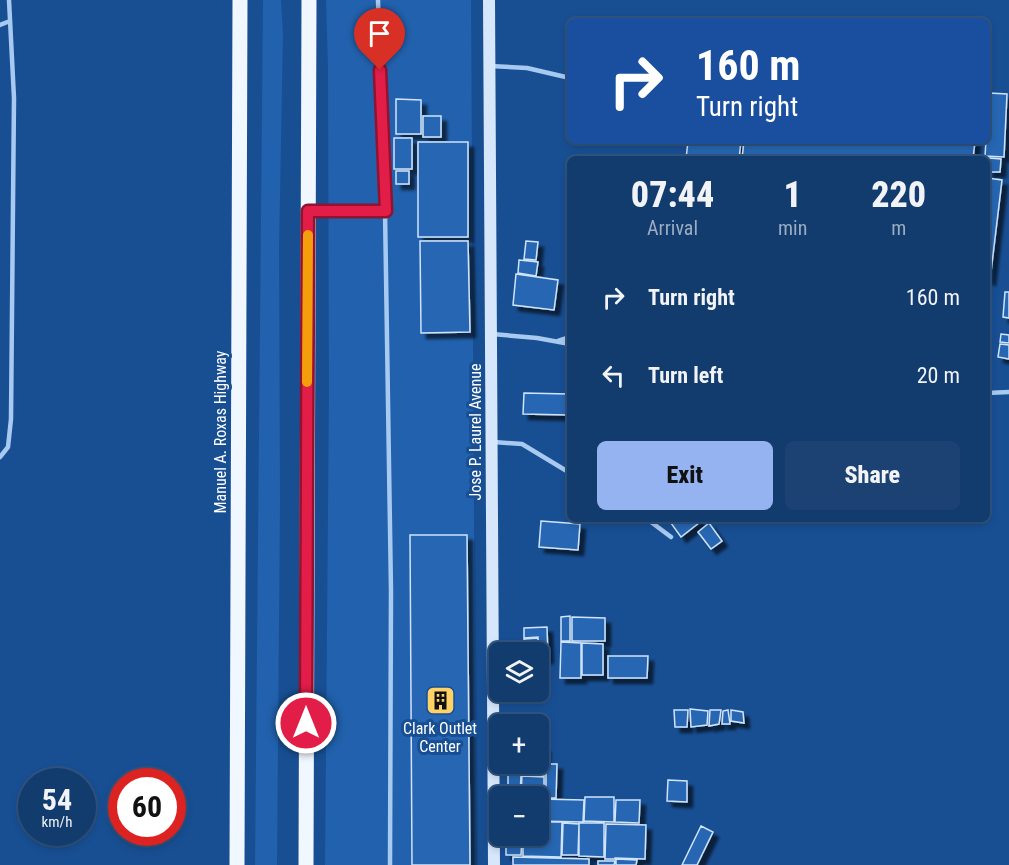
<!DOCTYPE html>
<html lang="en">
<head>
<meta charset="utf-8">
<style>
	:root { --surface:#123b6e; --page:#1b4273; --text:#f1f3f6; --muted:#9cadc2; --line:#315581; --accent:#95b2f1 }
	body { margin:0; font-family:"Roboto Condensed",sans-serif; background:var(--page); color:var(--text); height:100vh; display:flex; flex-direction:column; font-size:22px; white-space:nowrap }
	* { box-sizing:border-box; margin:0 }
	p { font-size:20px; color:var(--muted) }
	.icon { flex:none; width:33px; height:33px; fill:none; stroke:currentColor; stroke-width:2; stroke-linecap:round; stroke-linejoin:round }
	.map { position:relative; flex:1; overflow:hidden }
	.details { position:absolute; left:567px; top:156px; width:423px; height:366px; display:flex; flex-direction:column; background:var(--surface); border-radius:9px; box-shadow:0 3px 9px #0003,0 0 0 2px var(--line) }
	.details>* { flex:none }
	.top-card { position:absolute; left:567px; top:18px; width:423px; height:126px; border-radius:9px; box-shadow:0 3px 9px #0003,0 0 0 2px var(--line); background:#1a4fa0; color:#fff; overflow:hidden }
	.tools { position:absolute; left:489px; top:642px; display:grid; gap:12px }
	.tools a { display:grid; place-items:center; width:60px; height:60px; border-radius:9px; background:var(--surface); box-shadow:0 3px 9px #0003,0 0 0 2px var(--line); font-size:30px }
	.speed { position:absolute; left:18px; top:768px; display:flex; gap:12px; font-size:30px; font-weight:700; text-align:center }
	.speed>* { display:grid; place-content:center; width:78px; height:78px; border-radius:50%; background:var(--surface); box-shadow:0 3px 9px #0003,0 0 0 2px var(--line); line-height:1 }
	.speed small { font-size:15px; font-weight:400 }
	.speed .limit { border:9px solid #d22; background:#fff; color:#111 }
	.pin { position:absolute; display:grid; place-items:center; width:51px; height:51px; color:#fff; margin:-62px -26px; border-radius:50% 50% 50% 0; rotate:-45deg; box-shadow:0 0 6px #0007 }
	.pin .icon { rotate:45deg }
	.me { position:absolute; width:66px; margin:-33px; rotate:0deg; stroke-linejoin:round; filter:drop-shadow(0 0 4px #0008) }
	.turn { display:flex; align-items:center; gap:21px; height:126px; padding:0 30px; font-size:27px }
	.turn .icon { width:78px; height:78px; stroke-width:2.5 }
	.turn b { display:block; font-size:42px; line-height:51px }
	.eta { display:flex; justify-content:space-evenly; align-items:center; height:102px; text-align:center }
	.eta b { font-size:36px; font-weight:800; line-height:42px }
	.action { display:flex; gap:12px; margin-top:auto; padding:12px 30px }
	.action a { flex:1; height:69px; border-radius:9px; background:var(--accent); color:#111; font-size:24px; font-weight:800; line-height:69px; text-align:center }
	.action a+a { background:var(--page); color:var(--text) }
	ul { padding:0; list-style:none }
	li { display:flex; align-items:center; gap:18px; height:78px; padding:0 30px }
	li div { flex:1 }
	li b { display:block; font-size:22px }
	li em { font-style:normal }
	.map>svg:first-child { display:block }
	.green { fill:#2161ad }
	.building { fill:#2766b2; stroke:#cfe3fb; stroke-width:1.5; filter:url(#shadow) }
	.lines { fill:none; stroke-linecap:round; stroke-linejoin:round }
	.lane { stroke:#a8c9f0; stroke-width:4.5 }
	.secondary { stroke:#d6e6fb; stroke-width:12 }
	.primary { stroke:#f1f7ff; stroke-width:15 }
	.route-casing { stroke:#92132f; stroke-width:15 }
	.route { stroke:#e11d48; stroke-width:10 }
	.slow { stroke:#f59e0b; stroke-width:10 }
	.labels { text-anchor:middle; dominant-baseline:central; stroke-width:6; stroke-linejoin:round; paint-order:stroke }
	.street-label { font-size:16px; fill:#fff; stroke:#184f93 }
	.poi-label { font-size:16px; fill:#fff; stroke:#184f93 }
</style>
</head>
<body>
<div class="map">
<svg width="1009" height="865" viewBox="0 0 1009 865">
	<defs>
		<filter id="shadow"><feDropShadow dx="5.5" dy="5.5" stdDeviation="1.5" flood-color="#0009"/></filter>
	</defs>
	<rect width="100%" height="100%" fill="#184f93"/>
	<path class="green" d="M 263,0 L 281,0 L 283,34 L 279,248 L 280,501 L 277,865 L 255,865 Z
		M 326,0 L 471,0 L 476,865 L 325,865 L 329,393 L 328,69 Z"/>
	<path class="building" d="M 989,93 L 1007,94 L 1004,157 L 985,156 Z
		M 396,99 L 421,100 L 421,134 L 396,134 Z
		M 423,116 L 441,116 L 441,137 L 423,137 Z
		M 394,138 L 412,138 L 412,169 L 394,169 Z
		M 688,141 L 741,141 L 739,159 L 686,159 Z
		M 744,141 L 975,141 L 973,159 L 742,159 Z
		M 418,142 L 468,142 L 468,237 L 418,237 Z
		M 989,158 L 1001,159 L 1000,172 L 988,172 Z
		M 396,171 L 409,171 L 409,184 L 396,184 Z
		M 987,178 L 1002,180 L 990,280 L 987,279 Z
		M 420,241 L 468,241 L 470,332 L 421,333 Z
		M 526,241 L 538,242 L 536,260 L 524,259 Z
		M 519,260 L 538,262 L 536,276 L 518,273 Z
		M 516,274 L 558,280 L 554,310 L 513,305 Z
		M 1005,292 L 1009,292 L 1009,318 L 1003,317 Z
		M 1001,334 L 1009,335 L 1009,343 L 1000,342 Z
		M 1000,344 L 1009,345 L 1009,359 L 998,357 Z
		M 524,393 L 568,394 L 568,415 L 523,414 Z
		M 668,519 L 704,519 L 681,537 Z
		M 541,521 L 580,524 L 578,550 L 539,547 Z
		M 709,523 L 722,541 L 711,549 L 698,532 Z
		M 410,535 L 467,535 L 470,865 L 412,865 Z
		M 570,616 L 570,641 L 561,641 L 561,617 Z
		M 572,617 L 605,618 L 605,641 L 572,641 Z
		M 547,627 L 548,658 L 539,658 L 538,637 L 524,638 L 524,628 Z
		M 538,638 L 538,652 L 525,652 L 524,639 Z
		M 561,642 L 581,643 L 581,678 L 560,678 Z
		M 582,643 L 603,644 L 603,675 L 582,675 Z
		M 608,656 L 648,656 L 647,678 L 608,678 Z
		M 690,709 L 708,711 L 707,725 L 691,727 Z
		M 674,710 L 688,710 L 687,727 L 675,727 Z
		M 710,710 L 721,710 L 719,724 L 709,726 Z
		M 728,710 L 730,724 L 722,724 L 723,711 Z
		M 731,710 L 743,712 L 744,723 L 731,721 Z
		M 538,747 L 545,747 L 544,776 L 521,775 L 522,764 L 538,764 Z
		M 508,764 L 521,764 L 520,773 L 508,773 Z
		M 546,764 L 557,764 L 556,798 L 546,798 Z
		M 508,774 L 521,775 L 520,796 L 508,796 Z
		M 522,776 L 544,777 L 544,798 L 521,796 Z
		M 668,780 L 687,781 L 687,802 L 667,801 Z
		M 585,797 L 614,797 L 614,822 L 584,821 Z
		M 538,799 L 584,800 L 583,822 L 538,821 Z
		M 616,800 L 640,800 L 639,823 L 615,822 Z
		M 538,822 L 562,822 L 561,857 L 523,856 L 523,836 L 538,836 Z
		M 563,823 L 579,824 L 578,855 L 562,855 Z
		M 579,823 L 604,823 L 604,857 L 579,856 Z
		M 606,824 L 646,825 L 645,859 L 615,858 L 615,859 L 605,859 Z
		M 701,826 L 713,832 L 697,865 L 682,865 Z
		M 506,836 L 522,836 L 521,855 L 506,855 Z
		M 513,857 L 589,859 L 589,865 L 513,865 Z
		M 616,859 L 637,860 L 636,865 L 616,865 Z
		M 598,861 L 615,861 L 614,865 L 598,865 Z"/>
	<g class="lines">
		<path class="lane" d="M 378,0 L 385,211 L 391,591 L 390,865
			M 0,25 L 10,21
			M 490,66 L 527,68 L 570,78
			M 310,211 L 385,211
			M 492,334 L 537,338 L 570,344
			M 558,341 L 570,337
			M 987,393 L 1009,392
			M 494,442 L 522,444 L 570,473
			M 0,457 L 8,447 L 11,419 L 14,98 L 9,0
			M 647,519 L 671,537"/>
		<path class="secondary" d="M 489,0 L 494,865"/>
		<path class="primary" d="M 237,865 L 240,0
			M 306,865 L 309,0"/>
	</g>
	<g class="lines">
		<defs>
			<path id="route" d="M 306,723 L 308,211 L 386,211 L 380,70"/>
		</defs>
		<use href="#route" class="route-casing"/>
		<use href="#route" class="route"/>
		<path class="slow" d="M 307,382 L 308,235"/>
	</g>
	<defs>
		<symbol id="building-square" viewBox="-11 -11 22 22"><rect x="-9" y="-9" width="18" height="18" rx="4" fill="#ffd267" stroke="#184f93"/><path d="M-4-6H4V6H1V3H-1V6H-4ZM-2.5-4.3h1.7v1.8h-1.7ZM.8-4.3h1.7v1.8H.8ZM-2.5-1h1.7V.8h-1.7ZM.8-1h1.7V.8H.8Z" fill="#111"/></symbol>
	</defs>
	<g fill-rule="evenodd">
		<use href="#building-square" x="424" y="684" width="33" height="33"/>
	</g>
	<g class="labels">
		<g class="street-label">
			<text transform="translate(220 432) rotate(-90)">Manuel A. Roxas Highway</text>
			<text transform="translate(475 432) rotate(-90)">Jose P. Laurel Avenue</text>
		</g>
		<g class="poi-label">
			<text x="440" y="728">Clark Outlet<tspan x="440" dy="18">Center</tspan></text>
		</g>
	</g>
</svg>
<div class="tools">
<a><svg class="icon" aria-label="layers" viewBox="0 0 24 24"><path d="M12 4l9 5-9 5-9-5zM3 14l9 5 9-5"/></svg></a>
<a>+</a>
<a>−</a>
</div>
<div class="speed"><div>54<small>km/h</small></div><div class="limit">60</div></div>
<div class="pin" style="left:380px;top:70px;background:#d93025"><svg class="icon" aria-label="arrive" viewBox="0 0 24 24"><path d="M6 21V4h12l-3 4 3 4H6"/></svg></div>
<svg class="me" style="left:306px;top:723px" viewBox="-20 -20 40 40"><circle r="17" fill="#e11d48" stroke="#fff" stroke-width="3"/><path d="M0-11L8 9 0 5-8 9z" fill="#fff"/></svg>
<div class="top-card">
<div class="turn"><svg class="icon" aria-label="right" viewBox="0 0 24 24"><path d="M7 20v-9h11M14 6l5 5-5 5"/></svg><div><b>160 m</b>Turn right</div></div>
</div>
<section class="details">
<div class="eta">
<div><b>07:44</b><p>Arrival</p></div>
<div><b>1</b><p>min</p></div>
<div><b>220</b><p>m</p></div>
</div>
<ul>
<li><svg class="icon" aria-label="right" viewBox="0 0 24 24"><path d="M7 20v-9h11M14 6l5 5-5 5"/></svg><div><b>Turn right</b></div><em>160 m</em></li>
<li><svg class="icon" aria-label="left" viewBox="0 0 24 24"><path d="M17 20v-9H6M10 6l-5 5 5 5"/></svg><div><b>Turn left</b></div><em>20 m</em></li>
</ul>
<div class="action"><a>Exit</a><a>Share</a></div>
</section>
</div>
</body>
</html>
